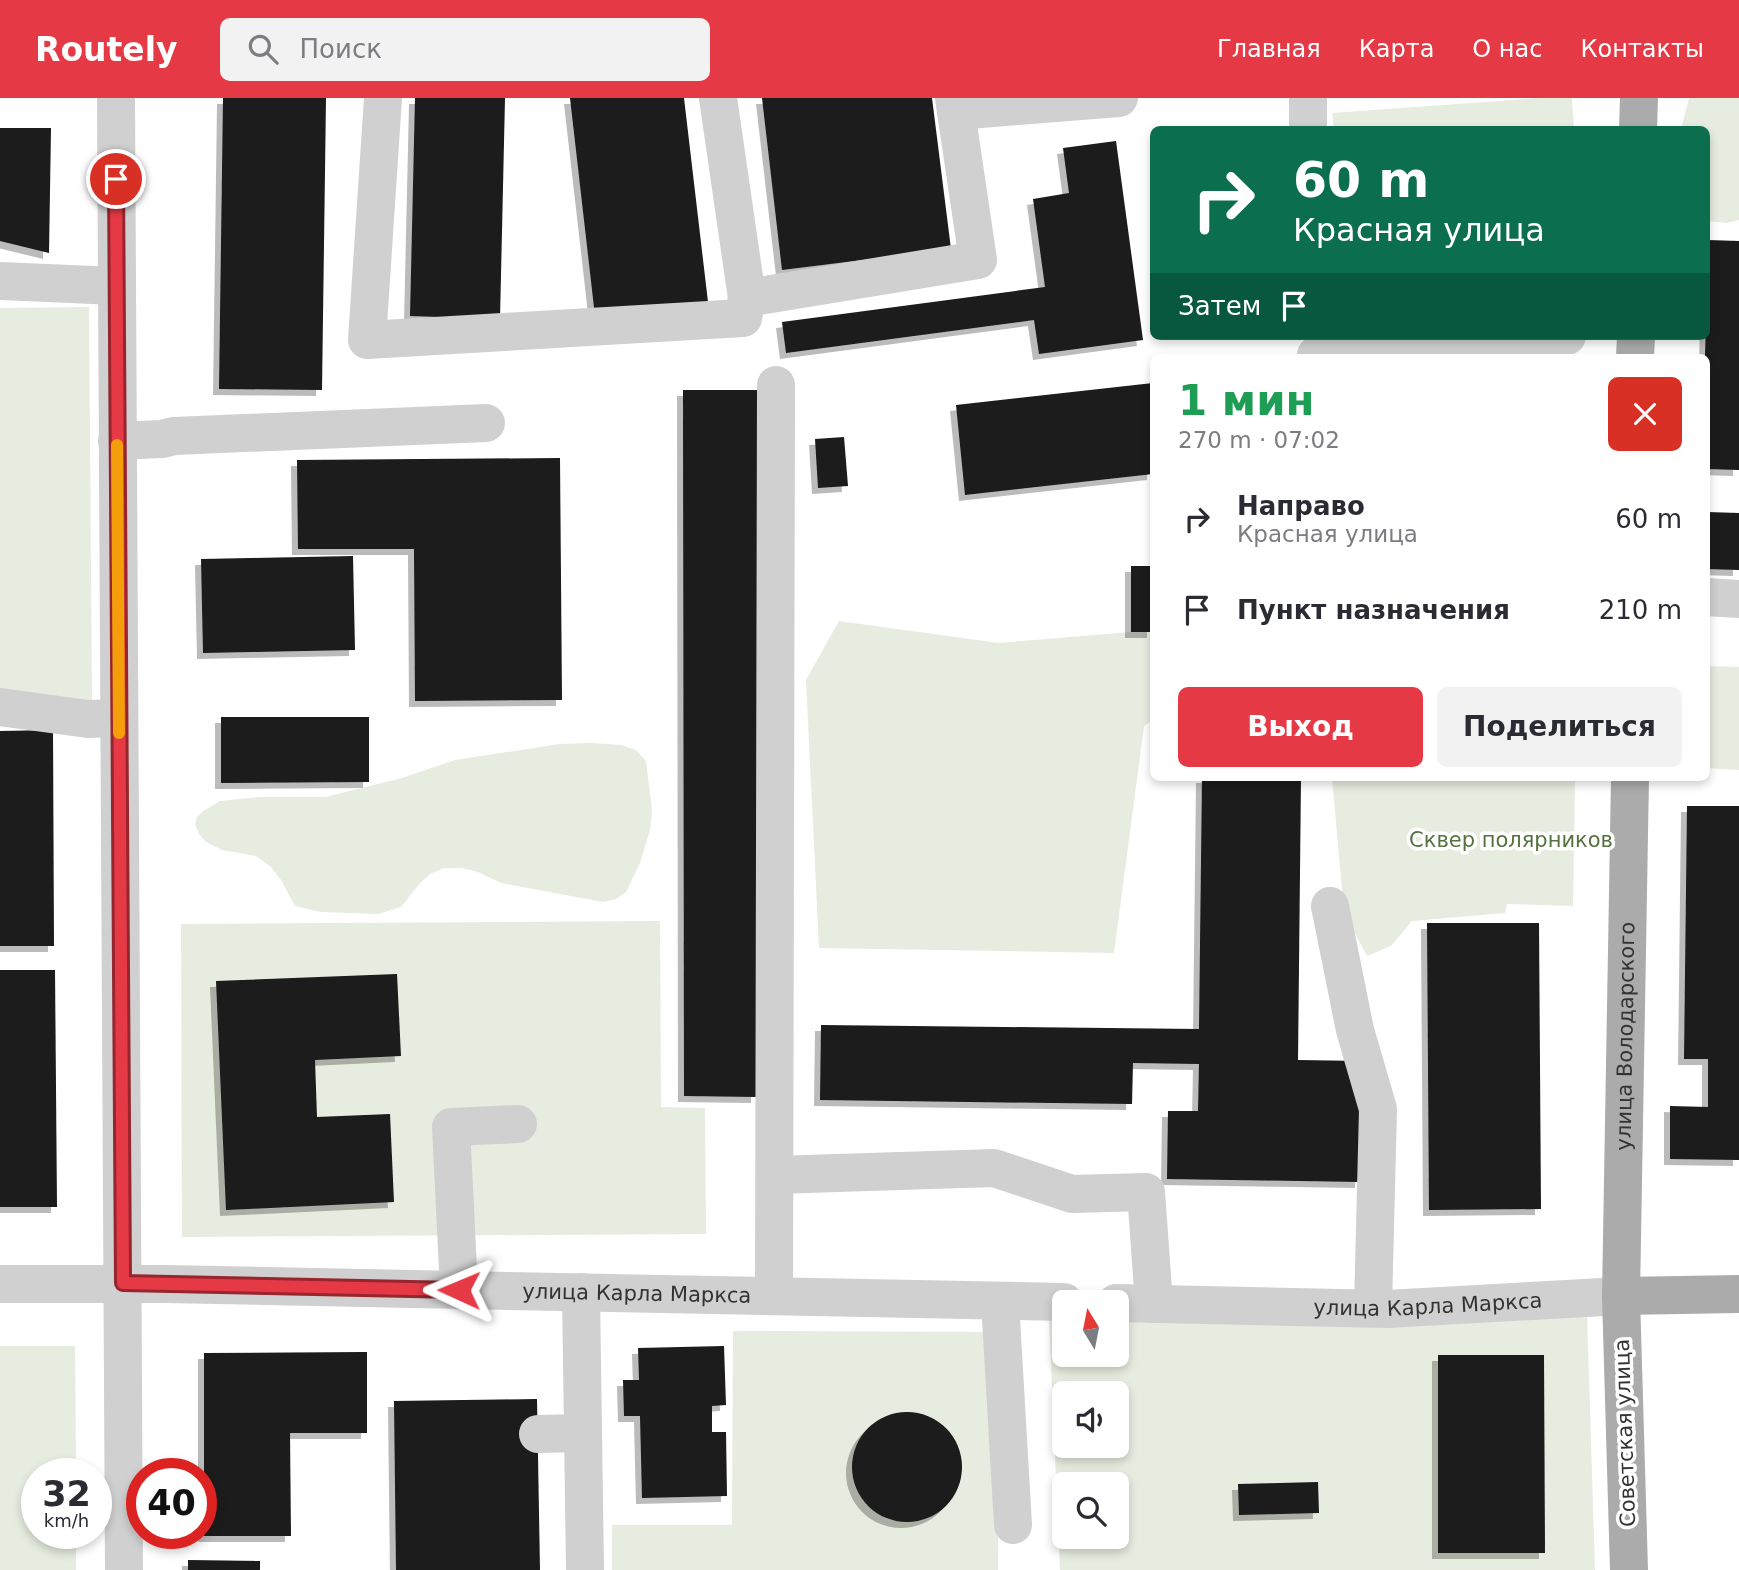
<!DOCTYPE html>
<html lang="ru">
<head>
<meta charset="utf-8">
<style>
	:root { --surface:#fff; --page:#f2f2f3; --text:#2b2b33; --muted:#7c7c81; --accent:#e63946 }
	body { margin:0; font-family:"DejaVu Sans",sans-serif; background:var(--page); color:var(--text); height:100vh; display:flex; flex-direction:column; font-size:26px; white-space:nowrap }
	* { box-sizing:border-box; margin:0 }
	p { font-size:23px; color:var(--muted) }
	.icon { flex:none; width:38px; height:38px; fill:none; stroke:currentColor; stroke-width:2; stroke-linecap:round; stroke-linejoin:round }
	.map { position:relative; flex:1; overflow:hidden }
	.drawer { position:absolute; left:1150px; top:256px; width:560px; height:427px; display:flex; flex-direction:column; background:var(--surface); border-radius:10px; box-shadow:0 4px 10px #0003 }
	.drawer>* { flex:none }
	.banner { position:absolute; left:1150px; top:28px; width:560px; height:214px; border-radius:10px; box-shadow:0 4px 10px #0003; background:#0b6e4f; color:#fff; overflow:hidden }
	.needle { width:46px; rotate:350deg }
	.fabs { position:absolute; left:1052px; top:1192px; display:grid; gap:14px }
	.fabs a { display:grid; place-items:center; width:77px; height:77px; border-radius:10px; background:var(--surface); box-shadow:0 4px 10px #0003; font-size:35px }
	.speed { position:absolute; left:21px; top:1360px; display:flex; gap:14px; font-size:35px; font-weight:700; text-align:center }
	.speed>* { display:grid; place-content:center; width:91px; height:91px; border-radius:50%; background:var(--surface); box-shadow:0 4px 10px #0003; line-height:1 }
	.speed small { font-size:18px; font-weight:400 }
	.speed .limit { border:10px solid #d22; background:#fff; color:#111 }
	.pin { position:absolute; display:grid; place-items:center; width:60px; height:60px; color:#fff; margin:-30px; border:4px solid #fff; border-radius:50%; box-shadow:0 2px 7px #0007 }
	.me { position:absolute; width:77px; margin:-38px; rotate:271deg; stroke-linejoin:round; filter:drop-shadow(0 0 5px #0008) }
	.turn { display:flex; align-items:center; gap:24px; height:147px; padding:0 28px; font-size:32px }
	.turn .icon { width:91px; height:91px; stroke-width:2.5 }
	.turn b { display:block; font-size:49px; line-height:60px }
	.then { display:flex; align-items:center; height:66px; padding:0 28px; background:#0003; gap:14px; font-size:26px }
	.round { display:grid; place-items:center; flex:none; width:74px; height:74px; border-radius:10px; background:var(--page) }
	.headline { display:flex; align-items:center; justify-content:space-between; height:119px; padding:0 28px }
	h1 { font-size:42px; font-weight:600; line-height:52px; color:#1e9e55 }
	.button { display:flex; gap:14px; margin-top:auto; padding:14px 28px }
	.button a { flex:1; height:80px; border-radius:10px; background:var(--accent); color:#fff; font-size:28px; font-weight:600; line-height:80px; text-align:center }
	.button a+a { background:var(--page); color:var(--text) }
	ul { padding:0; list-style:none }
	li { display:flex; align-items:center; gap:21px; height:91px; padding:0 28px }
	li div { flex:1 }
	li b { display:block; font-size:26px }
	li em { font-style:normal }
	header { display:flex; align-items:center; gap:42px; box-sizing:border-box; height:98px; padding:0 35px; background:var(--accent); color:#fff }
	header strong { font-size:33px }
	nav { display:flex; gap:38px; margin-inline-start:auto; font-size:24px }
	.search { width:490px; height:63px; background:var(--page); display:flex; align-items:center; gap:18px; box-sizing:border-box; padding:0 24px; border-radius:10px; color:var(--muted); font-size:26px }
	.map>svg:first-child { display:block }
	.green { fill:#e6ecdf; fill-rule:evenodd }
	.building { fill:#1a1a1a; filter:url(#shadow) }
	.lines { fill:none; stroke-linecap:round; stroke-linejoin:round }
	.minor { stroke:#d0d0d0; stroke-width:38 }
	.major { stroke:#ababab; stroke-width:38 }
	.route-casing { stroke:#96252e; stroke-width:18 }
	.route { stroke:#e63946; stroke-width:12 }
	.slow { stroke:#f59e0b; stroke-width:12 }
	.labels { text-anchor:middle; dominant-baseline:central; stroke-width:7; stroke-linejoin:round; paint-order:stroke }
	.park-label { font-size:21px; fill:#56703f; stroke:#fff }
	.street-label { font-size:21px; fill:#333; stroke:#fff }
</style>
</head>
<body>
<header>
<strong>Routely</strong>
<div class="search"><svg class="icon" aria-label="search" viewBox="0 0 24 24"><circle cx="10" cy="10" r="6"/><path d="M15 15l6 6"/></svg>Поиск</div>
<nav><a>Главная</a><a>Карта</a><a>О нас</a><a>Контакты</a></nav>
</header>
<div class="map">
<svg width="1739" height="1472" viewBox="0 0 1739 1472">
	<defs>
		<filter id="shadow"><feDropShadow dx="-6" dy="6" stdDeviation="0" flood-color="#0004"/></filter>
	</defs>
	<rect width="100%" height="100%" fill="#fff"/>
	<path class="green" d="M 1540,0 L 1572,0 L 1574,31 L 1334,31 L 1332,15 Z
		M 1689,0 L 1739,0 L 1739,122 L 1727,125 L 1706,123 L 1706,32 L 1681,31 Z
		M 89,209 L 92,607 L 0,593 L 0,210 Z
		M 839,523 L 999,545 L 1131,534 L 1153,534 L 1153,622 L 1144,628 L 1114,855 L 819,850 L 806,582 Z
		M 1706,568 L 1739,569 L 1739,672 L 1706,670 Z
		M 591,645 L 621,647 L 636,652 L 646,663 L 652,712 L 650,732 L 640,765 L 626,794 L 616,801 L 603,804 L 501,785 L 478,774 L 462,770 L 444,770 L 430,776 L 419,786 L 401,809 L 378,816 L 321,814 L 295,808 L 281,782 L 271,769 L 256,758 L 222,752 L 206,744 L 199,736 L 195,726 L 197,719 L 203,713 L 220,703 L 258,699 L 325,699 L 402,680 L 455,662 L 560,646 Z
		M 1332,679 L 1575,679 L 1573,808 L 1507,806 L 1505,815 L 1412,823 L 1391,848 L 1367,858 L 1350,826 L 1342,792 Z
		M 660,823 L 661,1009 L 705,1010 L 706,1136 L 182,1139 L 181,826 Z
		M 1587,1218 L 1595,1472 L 1060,1472 L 1049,1222 L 1064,1222 L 1064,1256 L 1116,1256 L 1117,1221 ZM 1064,1295 L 1116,1295 L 1116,1348 L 1064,1348 ZM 1064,1386 L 1116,1386 L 1116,1438 L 1064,1438 Z
		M 733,1233 L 1000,1234 L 998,1472 L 612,1472 L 612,1427 L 732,1427 Z
		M 0,1248 L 75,1248 L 76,1375 L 37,1376 L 37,1435 L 76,1435 L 76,1472 L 0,1472 Z"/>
	<path class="building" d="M 223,0 L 326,0 L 322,292 L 219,291 Z
		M 415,0 L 505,0 L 500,221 L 410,218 Z
		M 570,0 L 684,0 L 708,204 L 595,218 Z
		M 762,0 L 932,0 L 951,151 L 782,172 Z
		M 0,30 L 51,30 L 49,155 L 0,143 Z
		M 1116,43 L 1143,242 L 1039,256 L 1034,222 L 786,255 L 782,224 L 1045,189 L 1033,101 L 1069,95 L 1063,50 Z
		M 1708,142 L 1739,143 L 1739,372 L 1706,371 L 1705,259 Z
		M 1153,285 L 1153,376 L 965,397 L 956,307 Z
		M 683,292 L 757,292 L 757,999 L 684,998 Z
		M 844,339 L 848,388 L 818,390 L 815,341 Z
		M 560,360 L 562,602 L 415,603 L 414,451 L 298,451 L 297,362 Z
		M 1707,414 L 1739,415 L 1739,472 L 1706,471 Z
		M 353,458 L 355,552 L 203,555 L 201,461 Z
		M 1131,468 L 1153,468 L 1153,534 L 1131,534 Z
		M 221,619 L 369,619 L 369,684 L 221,685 Z
		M 53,632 L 54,848 L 0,848 L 0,633 Z
		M 1202,679 L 1301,679 L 1298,962 L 1363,963 L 1361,1084 L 1167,1081 L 1168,1013 L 1198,1013 L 1199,966 L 1133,965 L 1132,1006 L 820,1002 L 821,927 L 1199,931 Z
		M 1687,708 L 1739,708 L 1739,1062 L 1670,1061 L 1670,1008 L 1708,1009 L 1708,961 L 1684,961 Z
		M 1427,825 L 1539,825 L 1541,1111 L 1429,1112 Z
		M 0,872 L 55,872 L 57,1109 L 0,1109 Z
		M 397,876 L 401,958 L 315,962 L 317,1019 L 390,1016 L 394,1104 L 226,1112 L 216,883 Z
		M 724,1248 L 726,1307 L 712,1308 L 712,1334 L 726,1334 L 727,1398 L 642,1400 L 640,1318 L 624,1318 L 623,1282 L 639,1282 L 638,1250 Z
		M 367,1254 L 367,1335 L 290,1335 L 291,1438 L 204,1438 L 204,1255 Z
		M 1438,1257 L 1544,1257 L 1545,1455 L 1438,1455 Z
		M 537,1301 L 540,1472 L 396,1472 L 394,1303 Z
		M852 1369a55 55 0 1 1 110 0a55 55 0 1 1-110 0Z
		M 1318,1384 L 1319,1415 L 1239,1417 L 1238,1386 Z
		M 188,1462 L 260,1463 L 260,1472 L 188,1472 Z"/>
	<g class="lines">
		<g class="minor">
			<path d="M 116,0 L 124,1472"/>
			<path d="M 383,0 L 367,242 L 743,220 L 747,200"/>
			<path d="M 718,0 L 747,200 L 978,162 L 954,0"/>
			<path d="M 1308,0 L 1308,32"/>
			<path d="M 956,13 L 1119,0"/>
			<path d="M 0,183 L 116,188"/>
			<path d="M 1316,257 L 1567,238"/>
			<path d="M 117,343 L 162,341 L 174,338 L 486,325"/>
			<path d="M 1706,499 L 1739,501"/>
			<path d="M 0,609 L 88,621 L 119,620"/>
			<path d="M 1330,808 L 1355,932 L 1378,1011 L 1373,1210"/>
			<path d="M 775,1077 L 994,1070 L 1072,1096 L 1146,1094 L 1154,1206"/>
			<path id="s1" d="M 0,1186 L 164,1186 L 1064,1204"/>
			<path d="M 459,1192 L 451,1029 L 518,1026"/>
			<path d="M 581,1194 L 585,1472"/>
			<path d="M 774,1198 L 776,287"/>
			<path d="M 1000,1203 L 1013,1427"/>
			<path id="s2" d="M 1116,1205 L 1387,1211 L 1621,1198"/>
			<path d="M 538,1336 L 583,1335"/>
		</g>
		<g class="major">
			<path d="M 1638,32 L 1639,0"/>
			<path d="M 1635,259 L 1636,238"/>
			<path d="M 1621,1198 L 1739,1196"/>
			<path id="s3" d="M 1629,1472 L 1621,1198 L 1630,679"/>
		</g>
	</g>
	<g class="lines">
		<defs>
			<path id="route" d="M 116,81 L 123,1185 L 459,1192"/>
		</defs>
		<use href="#route" class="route-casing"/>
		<use href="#route" class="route"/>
		<path class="slow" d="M 117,347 L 119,635"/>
	</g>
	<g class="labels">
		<g class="park-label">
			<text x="1511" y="742">Сквер полярников</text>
		</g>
		<g class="street-label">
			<text stroke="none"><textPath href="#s3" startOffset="534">улица Володарского</textPath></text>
			<text stroke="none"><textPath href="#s1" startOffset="637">улица Карла Маркса</textPath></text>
			<text stroke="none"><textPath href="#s2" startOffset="312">улица Карла Маркса</textPath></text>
			<text transform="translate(1625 1335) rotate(-92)">Советская улица</text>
		</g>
	</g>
</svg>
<div class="fabs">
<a><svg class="needle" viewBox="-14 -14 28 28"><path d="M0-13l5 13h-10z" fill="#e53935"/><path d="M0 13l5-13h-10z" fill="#7c7c81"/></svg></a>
<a><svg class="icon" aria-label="sound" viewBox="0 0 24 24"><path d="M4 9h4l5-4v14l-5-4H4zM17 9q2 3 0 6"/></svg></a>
<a><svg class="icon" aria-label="search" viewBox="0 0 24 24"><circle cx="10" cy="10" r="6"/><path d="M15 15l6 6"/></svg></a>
</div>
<div class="speed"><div>32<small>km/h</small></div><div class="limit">40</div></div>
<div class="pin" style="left:116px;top:81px;background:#d93025"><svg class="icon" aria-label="arrive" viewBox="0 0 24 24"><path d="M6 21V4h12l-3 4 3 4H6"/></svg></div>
<svg class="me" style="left:459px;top:1192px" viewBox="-20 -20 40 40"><path d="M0-17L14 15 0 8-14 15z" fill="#e63946" stroke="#fff" stroke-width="4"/></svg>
<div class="banner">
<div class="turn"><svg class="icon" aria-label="right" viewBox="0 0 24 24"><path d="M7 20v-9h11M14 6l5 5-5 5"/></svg><div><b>60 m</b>Красная улица</div></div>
<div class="then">Затем<svg class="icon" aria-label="arrive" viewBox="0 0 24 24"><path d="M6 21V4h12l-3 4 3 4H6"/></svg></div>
</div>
<section class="drawer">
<div class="headline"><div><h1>1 мин</h1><p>270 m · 07:02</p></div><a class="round" style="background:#d93025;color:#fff"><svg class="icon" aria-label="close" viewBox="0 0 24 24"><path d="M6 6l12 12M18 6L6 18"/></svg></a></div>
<ul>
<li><svg class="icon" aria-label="right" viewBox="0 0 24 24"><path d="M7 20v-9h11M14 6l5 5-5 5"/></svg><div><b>Направо</b><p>Красная улица</p></div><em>60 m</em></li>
<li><svg class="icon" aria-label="arrive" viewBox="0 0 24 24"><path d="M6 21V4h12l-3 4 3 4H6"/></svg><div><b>Пункт назначения</b></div><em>210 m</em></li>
</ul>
<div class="button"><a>Выход</a><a>Поделиться</a></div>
</section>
</div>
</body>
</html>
